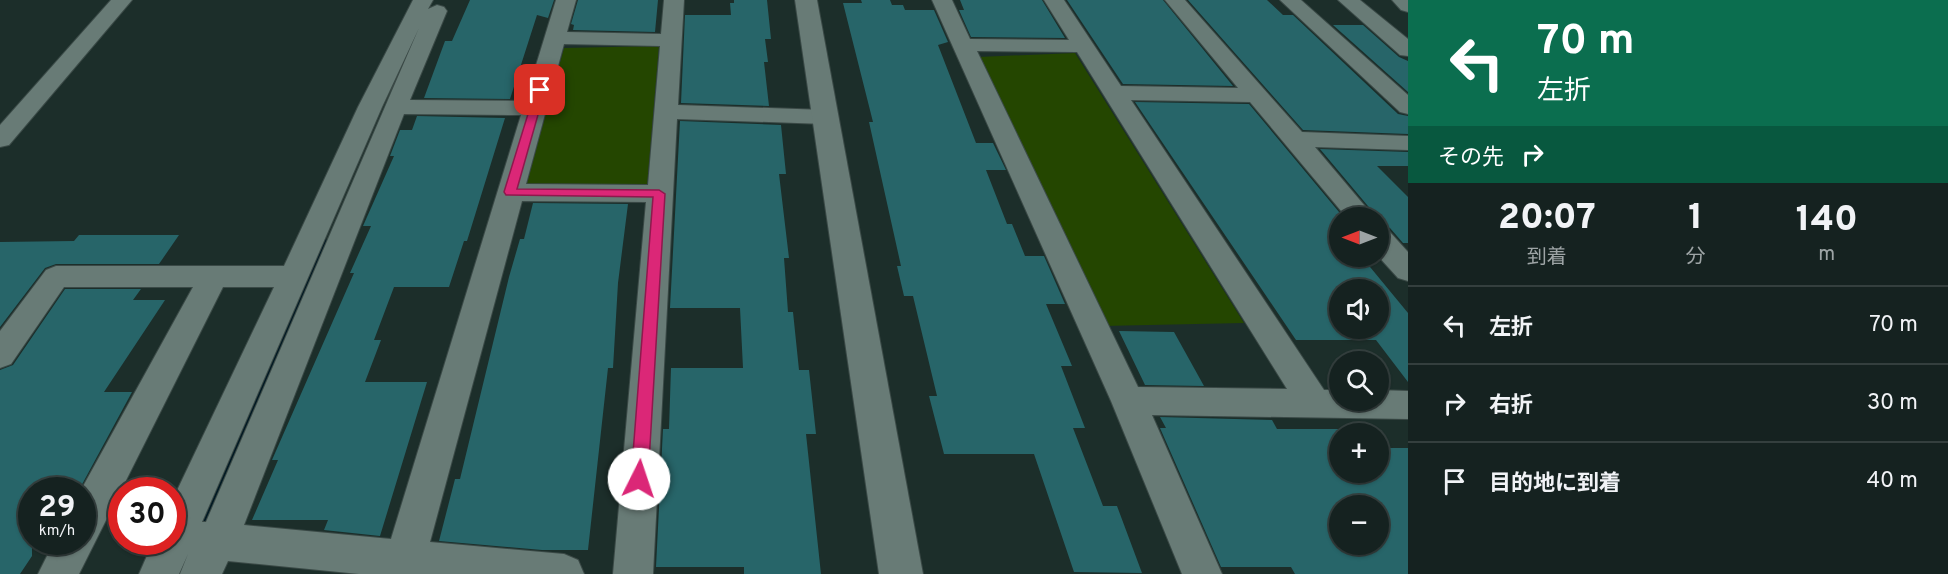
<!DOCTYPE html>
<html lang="ja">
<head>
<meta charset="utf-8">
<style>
	:root { --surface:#152220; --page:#1e2a29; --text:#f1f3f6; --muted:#9da4a5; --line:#343f3e }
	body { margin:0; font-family:Overpass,"Noto Sans JP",sans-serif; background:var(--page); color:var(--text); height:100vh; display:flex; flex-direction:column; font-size:22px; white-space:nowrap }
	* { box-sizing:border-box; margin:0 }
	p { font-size:20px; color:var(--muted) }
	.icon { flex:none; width:33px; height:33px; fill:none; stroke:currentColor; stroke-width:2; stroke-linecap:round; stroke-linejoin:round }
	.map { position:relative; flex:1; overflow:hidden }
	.side { display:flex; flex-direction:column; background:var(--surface); width:540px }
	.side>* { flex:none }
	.top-card { background:#0b6e4f; color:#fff; overflow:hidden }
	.needle { width:39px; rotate:270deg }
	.buttons { position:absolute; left:1329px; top:207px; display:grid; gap:12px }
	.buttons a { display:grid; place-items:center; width:60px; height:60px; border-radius:50%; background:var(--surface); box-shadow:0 2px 4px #0004,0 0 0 2px var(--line); font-size:30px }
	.speed { position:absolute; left:18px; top:477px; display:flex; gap:12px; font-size:30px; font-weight:700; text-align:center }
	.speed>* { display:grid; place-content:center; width:78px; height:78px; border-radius:50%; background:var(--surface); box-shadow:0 2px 4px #0004,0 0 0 2px var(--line); line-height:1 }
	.speed small { font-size:15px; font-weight:400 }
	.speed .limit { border:9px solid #d22; background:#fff; color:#111 }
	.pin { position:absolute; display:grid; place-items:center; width:51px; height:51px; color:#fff; margin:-26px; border-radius:12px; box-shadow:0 3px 9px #0006 }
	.me { position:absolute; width:66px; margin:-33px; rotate:4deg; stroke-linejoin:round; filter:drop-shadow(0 0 4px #0008) }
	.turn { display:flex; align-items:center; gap:21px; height:126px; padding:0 30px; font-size:27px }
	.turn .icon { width:78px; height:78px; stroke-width:2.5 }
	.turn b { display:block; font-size:42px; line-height:51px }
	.then { display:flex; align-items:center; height:57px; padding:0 30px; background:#0003; gap:12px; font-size:22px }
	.eta { display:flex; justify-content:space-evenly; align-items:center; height:102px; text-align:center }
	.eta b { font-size:36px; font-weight:800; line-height:42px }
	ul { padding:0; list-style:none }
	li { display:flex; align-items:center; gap:18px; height:78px; padding:0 30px; border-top:2px solid var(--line) }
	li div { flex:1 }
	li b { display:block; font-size:22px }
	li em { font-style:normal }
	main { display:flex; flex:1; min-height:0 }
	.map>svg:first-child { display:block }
	.green { fill:#244600 }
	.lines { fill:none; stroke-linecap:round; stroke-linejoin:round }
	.stream { fill:#001923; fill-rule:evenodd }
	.building { fill:#276569; fill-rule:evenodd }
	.minor-casing { stroke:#3a4946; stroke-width:2 }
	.tertiary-casing { stroke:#3a4946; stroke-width:2 }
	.minor { fill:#687b76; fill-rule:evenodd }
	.tertiary { fill:#687b76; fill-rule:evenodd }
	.route { fill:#db2777; stroke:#8e194d; stroke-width:1.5 }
</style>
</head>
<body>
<main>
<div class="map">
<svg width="1408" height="574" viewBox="0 0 1408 574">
	<rect width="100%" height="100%" fill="#1c2e2a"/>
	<path class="green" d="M 659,46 L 647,187 L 526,186 L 564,48 Z
		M 1075,53 L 1244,323 L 1102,326 L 978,57 Z"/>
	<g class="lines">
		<path class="stream" d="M 324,238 L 329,241 L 204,535 L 202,540 L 197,541 L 192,540 L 190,535 L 319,241 Z"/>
	</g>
	<path class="building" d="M 470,0 L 554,0 L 548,18 L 537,15 L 510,99 L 424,98 L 445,41 L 452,41 Z
		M 578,0 L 658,0 L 655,32 L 573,30 L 574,25 L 571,24 Z
		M 734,0 L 767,0 L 771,39 L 765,39 L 768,62 L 764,62 L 769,106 L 681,103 L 685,15 L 731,15 L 730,3 L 734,3 Z
		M 861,0 L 890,0 L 892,5 L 903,5 L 905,10 L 934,10 L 948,42 L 938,45 L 976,143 L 993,143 L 1006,170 L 986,170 L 1007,224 L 1012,224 L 1025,256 L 1044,256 L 1065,304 L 1046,304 L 1072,366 L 1061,366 L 1085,428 L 1073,428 L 1103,506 L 1117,506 L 1142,573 L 1074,572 L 1034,454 L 944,454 L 929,396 L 937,396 L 913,296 L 904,296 L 897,266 L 901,266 L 869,122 L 873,122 L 843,3 L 862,3 Z
		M 960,0 L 1042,0 L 1065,38 L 971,37 L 959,10 L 964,10 Z
		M 1067,0 L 1163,0 L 1233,86 L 1123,84 Z
		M 1188,0 L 1267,0 L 1283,15 L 1293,15 L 1398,114 L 1408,116 L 1408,134 L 1303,130 Z
		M 1333,25 L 1363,25 L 1399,57 L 1408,61 L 1408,92 Z
		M 1135,102 L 1249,104 L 1344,218 L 1340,218 L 1340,256 L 1361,256 L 1408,313 L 1408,382 L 1376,340 L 1296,340 ZM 1340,290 L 1378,290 L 1378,328 L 1340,328 Z
		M 417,116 L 505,118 L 467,241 L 464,241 L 449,287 L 394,287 L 374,340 L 381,340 L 365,382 L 427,382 L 380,536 L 324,530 L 328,520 L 252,520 L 278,460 L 272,460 L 354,273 L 350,273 L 371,226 L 363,226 L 394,156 L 390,156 L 400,130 L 412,130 Z
		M 680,121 L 781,125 L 786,174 L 779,174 L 789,258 L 784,258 L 788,312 L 793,312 L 799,370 L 809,370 L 816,434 L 806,434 L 821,574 L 744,574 L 744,567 L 656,567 L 663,429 L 669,429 L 671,368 L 743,368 L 740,308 L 670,308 Z
		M 1320,149 L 1408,152 L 1408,166 L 1377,166 L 1408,197 L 1408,243 L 1403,243 L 1390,228 L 1378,226 L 1378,218 Z
		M 533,203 L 628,204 L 618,283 L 613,368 L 608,368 L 588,550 L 542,550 L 439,541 L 455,479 L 460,479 L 509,277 L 520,239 L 524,239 Z
		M 79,235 L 179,235 L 159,264 L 56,264 L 45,268 L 0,327 L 0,242 L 74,241 Z
		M 65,289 L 141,289 L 133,300 L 165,300 L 104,392 L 132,392 L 79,490 L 32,490 L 32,556 L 20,574 L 0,574 L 0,370 L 13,365 Z
		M 1119,331 L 1174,332 L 1204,386 L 1145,385 Z
		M 1160,417 L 1272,420 L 1277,429 L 1359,429 L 1361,434 L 1340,434 L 1340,472 L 1378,472 L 1378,448 L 1408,448 L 1408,574 L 1295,574 L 1291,567 L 1221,567 L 1160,428 L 1166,428 ZM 1340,506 L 1378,506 L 1378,544 L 1340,544 Z"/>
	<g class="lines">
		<defs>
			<path id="minor" d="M 111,0 L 132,0 L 9,145 L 0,147 L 0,125 Z
				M 413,0 L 433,0 L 428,9 L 437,5 L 444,7 L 447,11 L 410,100 L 525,101 L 556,0 L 576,0 L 567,32 L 661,34 L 664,0 L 684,0 L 678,105 L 825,110 L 833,112 L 837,117 L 833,122 L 825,124 L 677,119 L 653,574 L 613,574 L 646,202 L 522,201 L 430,542 L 564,554 L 578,560 L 584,574 L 359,574 L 228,561 L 222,574 L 180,574 L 188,554 L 179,574 L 139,574 L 153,542 L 172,542 L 172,501 L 274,287 L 223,287 L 79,574 L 38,574 L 54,542 L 82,542 L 81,490 L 193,287 L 64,287 L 11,364 L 0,368 L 0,331 L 46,270 L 56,266 L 284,266 L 358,107 ZM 419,28 L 206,522 L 202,522 L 382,107 ZM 564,44 L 660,46 L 648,185 L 526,184 ZM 404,114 L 521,115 L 391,539 L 244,525 Z
				M 932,0 L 952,0 L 970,39 L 1069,40 L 1044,0 L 1064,0 L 1121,86 L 1238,88 L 1165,0 L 1185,0 L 1302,132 L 1408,136 L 1408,150 L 1315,147 L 1375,218 L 1347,218 L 1250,102 L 1131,100 L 1324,390 L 1340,390 L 1340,400 L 1378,400 L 1378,390 L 1408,391 L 1408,419 L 1152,415 L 1222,574 L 1182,574 L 1111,401 ZM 977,51 L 1077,52 L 1287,389 L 1138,387 Z
				M 1280,0 L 1301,0 L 1408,95 L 1408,114 L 1400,112 Z
				M 1338,0 L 1360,0 L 1408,39 L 1408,56 L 1400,55 Z
				M 1392,0 L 1408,0 L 1408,12 L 1401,10 Z
				M 1378,228 L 1388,230 L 1408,252 L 1408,281 L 1398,278 L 1378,256 Z"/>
			<path id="tertiary" d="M 795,0 L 817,0 L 923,574 L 879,574 Z"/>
		</defs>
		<use href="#minor" class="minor-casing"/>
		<use href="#tertiary" class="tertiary-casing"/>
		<use href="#minor" class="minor"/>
		<use href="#tertiary" class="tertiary"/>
	</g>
	<path class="route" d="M 536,88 L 545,90 L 517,189 L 659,190 L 665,194 L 648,479 L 645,484 L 639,486 L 633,484 L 631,479 L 653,197 L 506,195 L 504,192 Z"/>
</svg>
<div class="buttons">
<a><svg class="needle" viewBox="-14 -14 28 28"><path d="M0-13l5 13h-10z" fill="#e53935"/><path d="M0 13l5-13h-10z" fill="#9da4a5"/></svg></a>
<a><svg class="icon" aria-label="sound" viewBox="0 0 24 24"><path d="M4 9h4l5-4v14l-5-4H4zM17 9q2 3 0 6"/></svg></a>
<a><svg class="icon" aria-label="search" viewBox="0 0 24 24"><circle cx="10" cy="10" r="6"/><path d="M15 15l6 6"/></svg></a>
<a>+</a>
<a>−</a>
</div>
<div class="speed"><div>29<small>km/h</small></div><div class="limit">30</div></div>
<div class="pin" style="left:540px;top:90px;background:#d93025"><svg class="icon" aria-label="arrive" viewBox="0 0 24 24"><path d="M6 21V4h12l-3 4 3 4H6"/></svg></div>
<svg class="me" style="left:639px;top:479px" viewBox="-20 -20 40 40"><circle r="19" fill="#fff"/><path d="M0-13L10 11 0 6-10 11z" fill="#db2777"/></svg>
</div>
<section class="side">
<div class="top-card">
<div class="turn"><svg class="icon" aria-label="left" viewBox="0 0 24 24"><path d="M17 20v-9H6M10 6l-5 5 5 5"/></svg><div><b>70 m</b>左折</div></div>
<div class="then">その先<svg class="icon" aria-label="right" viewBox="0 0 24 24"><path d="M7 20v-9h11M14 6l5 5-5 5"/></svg></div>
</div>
<div class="eta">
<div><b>20:07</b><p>到着</p></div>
<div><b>1</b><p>分</p></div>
<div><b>140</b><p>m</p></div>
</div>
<ul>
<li><svg class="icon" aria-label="left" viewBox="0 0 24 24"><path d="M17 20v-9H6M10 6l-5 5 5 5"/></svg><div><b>左折</b></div><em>70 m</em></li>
<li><svg class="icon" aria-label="right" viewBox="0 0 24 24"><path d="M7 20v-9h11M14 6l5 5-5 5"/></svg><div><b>右折</b></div><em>30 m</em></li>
<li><svg class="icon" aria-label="arrive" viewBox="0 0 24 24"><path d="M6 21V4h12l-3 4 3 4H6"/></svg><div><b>目的地に到着</b></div><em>40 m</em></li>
</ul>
</section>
</main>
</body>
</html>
